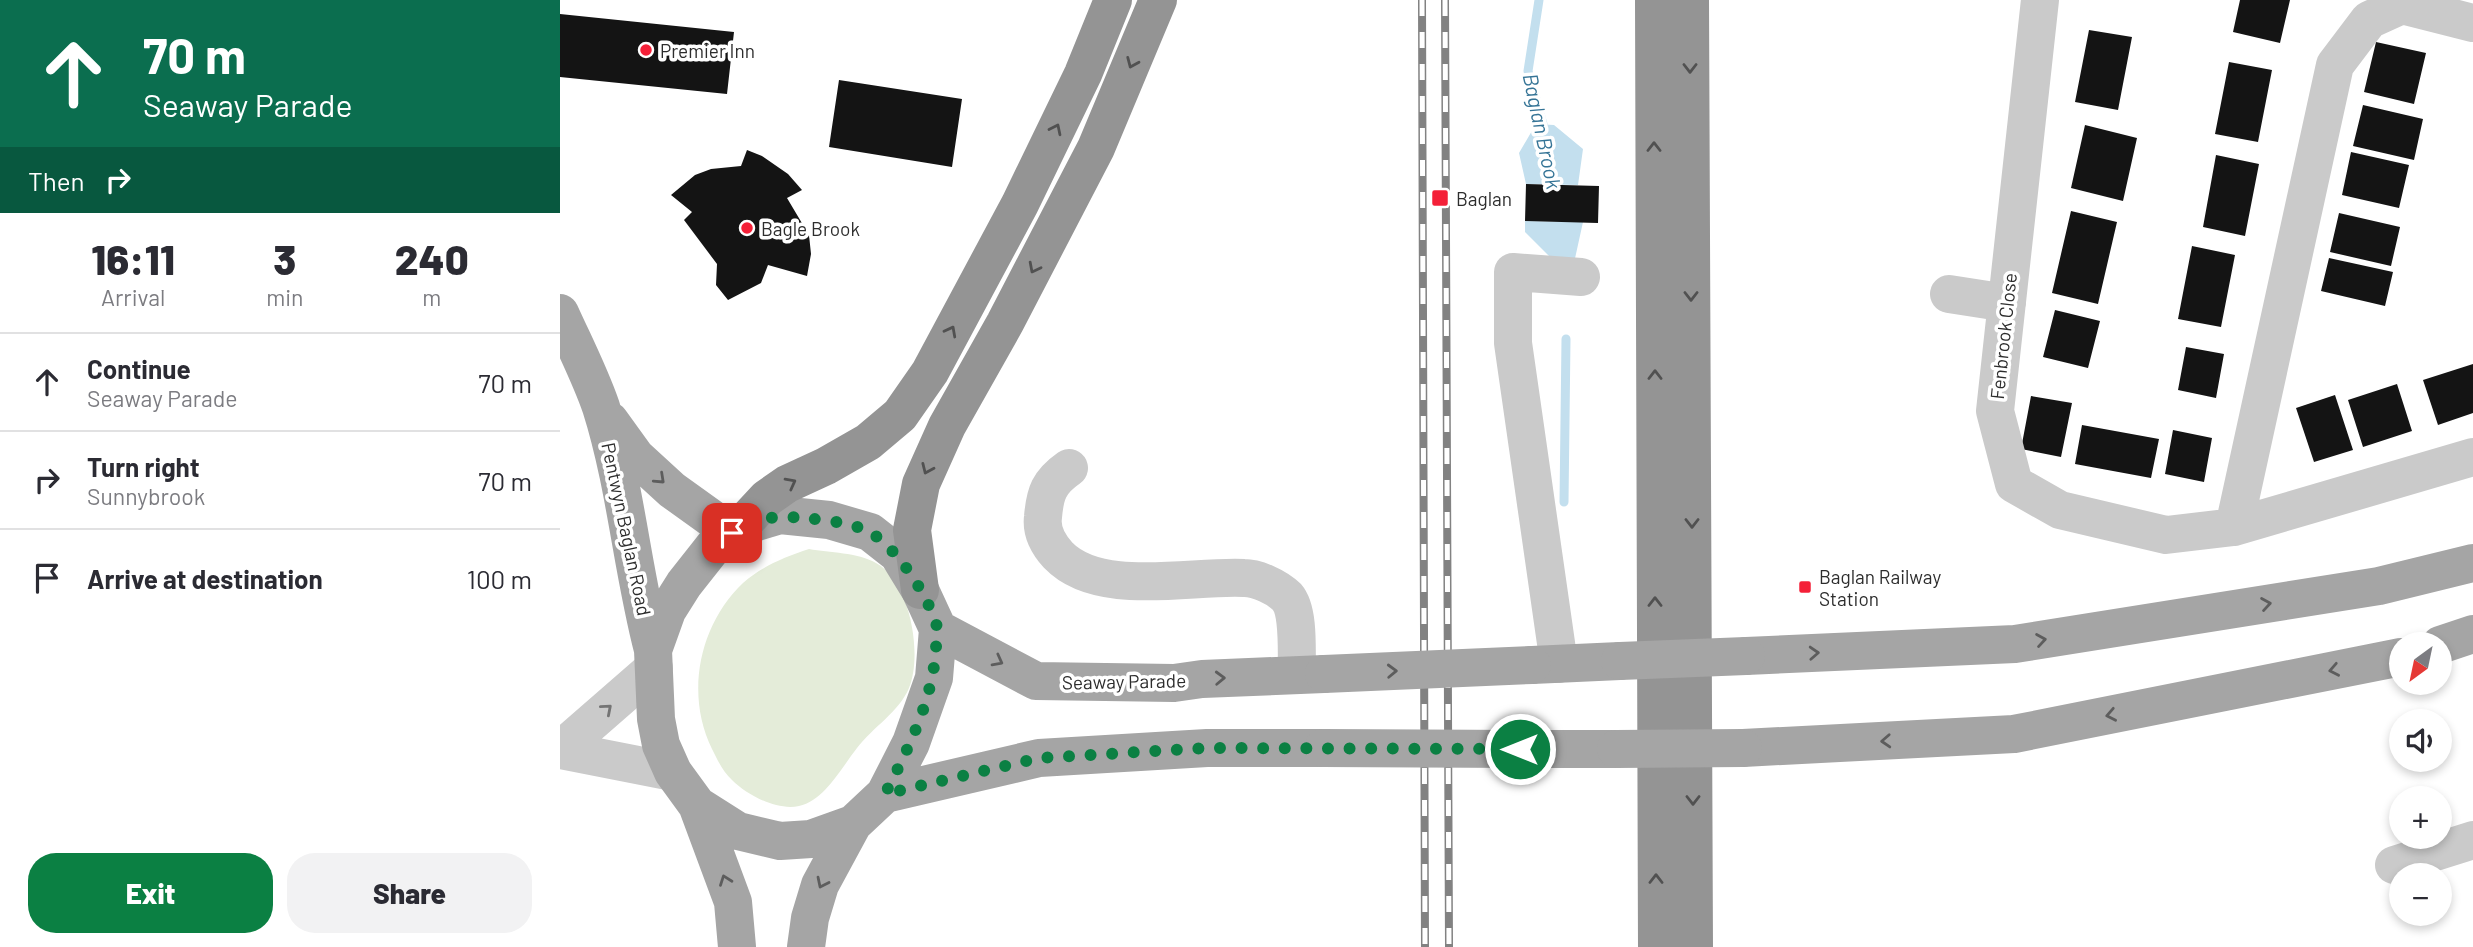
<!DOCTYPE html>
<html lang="en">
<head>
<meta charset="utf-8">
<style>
	:root { --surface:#fff; --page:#f2f2f3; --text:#2b2b33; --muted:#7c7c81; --line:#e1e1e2; --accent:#0b8043 }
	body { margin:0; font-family:Barlow,sans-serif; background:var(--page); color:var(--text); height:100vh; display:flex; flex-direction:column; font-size:26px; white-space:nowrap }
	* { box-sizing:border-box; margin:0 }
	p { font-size:23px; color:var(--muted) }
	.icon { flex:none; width:38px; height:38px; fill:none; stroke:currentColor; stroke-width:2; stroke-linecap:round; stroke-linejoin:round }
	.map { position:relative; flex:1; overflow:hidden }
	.drawer { display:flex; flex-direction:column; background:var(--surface); width:560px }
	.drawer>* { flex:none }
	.hud { background:#0b6e4f; color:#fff; overflow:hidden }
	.needle { width:46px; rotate:213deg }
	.controls { position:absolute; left:1829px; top:632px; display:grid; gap:14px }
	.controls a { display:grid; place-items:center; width:63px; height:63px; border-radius:50%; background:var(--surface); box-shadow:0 4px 10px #0003; font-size:35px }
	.pin { position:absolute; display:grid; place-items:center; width:60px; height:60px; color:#fff; margin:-30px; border-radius:14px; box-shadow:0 4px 10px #0006 }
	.me { position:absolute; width:77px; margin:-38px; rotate:270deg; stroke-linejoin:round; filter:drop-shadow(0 0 5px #0008) }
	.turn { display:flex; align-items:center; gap:24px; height:147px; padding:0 28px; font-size:32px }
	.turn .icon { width:91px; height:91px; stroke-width:2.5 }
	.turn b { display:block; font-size:49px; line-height:60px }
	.then { display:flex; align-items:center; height:66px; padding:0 28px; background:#0003; gap:14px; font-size:26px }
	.eta { display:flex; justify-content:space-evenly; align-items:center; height:119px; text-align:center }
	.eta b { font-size:42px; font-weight:800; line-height:49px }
	.cta { display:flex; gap:14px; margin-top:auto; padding:14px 28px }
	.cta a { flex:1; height:80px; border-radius:28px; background:var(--accent); color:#fff; font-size:28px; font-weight:800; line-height:80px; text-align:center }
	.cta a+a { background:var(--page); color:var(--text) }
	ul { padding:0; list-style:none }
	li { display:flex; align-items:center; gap:21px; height:98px; padding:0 28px; border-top:2px solid var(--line) }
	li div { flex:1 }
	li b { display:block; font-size:26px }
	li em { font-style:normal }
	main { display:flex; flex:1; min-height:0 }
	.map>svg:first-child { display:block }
	.green { fill:#e4ecd9 }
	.water { fill:#c3dfee }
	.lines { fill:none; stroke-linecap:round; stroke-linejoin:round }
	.stream { stroke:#c3dfee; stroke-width:9 }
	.building { fill:#141414 }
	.minor { stroke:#cacaca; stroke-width:38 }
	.major { stroke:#a5a5a5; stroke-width:38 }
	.highway { stroke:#949494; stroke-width:38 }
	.rail-casing { stroke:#828282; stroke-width:8 }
	.rail { stroke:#fff; stroke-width:5; stroke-dasharray:16; stroke-linecap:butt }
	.major-bridge { stroke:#a5a5a5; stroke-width:38 }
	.oneway { stroke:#515151 }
	.oneway2 { stroke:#5d5d5d }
	.oneway3 { stroke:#747474 }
	.route { stroke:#0b8043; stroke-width:12; stroke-dasharray:0 21.6 }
	.poi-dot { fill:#f42038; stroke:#fff; stroke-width:2.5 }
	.labels { text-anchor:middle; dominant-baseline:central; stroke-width:7; stroke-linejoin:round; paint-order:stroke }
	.poi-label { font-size:19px; fill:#2d2d2d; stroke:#fff; text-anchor:start }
	.street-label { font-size:19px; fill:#2d2d2d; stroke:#fff }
	.water-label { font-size:21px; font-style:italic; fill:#357496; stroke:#fff }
</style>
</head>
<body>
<main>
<section class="drawer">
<div class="hud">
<div class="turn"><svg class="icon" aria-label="ahead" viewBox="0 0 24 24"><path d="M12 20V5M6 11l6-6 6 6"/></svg><div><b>70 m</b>Seaway Parade</div></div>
<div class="then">Then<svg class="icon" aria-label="right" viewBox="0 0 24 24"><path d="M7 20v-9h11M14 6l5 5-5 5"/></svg></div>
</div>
<div class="eta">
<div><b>16:11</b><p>Arrival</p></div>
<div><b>3</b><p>min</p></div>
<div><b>240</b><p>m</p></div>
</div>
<ul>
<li><svg class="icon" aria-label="ahead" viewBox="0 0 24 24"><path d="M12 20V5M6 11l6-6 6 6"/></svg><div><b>Continue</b><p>Seaway Parade</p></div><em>70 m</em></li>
<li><svg class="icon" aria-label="right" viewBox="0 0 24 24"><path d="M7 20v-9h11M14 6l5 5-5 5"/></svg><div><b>Turn right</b><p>Sunnybrook</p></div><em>70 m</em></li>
<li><svg class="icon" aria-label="arrive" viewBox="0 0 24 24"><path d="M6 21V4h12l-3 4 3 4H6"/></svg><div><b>Arrive at destination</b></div><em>100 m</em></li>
</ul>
<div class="cta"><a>Exit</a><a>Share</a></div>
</section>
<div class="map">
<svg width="1913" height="947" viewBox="0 0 1913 947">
	<rect width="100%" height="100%" fill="#fff"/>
	<path class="green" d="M 249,549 C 270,553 297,552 316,563 C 350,581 363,654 349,688 C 339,712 313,727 297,748 C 282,767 264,801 239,806 C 217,811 187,795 172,780 C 163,772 157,759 152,749 C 125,694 139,625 183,583 C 202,566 225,557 249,549 Z"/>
	<path class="water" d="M 976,124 L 994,125 L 1023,149 L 1018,185 L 966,184 L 959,153 Z
		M 965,221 L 1023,222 L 1014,263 L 995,262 L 965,232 Z"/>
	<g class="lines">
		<path class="stream" d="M 979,0 L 968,71 L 986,135
			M 1004,502 L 1006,339"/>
	</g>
	<path class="building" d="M 1680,0 L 1730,0 L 1720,43 L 1673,32 Z
		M 0,14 L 174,32 L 167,94 L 0,77 Z
		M 1529,30 L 1572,37 L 1558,110 L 1515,102 Z
		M 1816,42 L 1866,53 L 1854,104 L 1804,92 Z
		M 1669,62 L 1712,70 L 1698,142 L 1655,134 Z
		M 279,80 L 402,99 L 392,167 L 269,147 Z
		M 1803,105 L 1863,119 L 1854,160 L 1793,146 Z
		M 1525,125 L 1577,138 L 1563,201 L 1511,188 Z
		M 187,150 L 202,156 L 228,174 L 242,190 L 227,198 L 249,235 L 251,254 L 247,276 L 208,265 L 201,283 L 168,300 L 156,285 L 157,264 L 124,220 L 132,212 L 111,195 L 135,175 L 151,169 L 181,166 Z
		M 1791,152 L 1849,165 L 1839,208 L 1782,195 Z
		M 1656,155 L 1699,164 L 1685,236 L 1643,227 Z
		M 966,184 L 1039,186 L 1038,223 L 965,221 Z
		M 1511,211 L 1557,222 L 1538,304 L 1492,293 Z
		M 1779,213 L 1840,227 L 1831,266 L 1770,252 Z
		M 1632,246 L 1675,255 L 1661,327 L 1618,319 Z
		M 1769,258 L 1833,272 L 1825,306 L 1761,291 Z
		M 1495,310 L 1540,321 L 1528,368 L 1483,357 Z
		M 1626,347 L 1664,354 L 1656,398 L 1618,390 Z
		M 1913,364 L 1913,413 L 1878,425 L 1863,380 Z
		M 1837,384 L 1852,431 L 1803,447 L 1788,400 Z
		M 1775,395 L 1793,450 L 1754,462 L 1736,408 Z
		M 1471,396 L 1512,403 L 1501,457 L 1461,449 Z
		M 1522,425 L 1599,439 L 1591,478 L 1515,464 Z
		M 1613,430 L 1652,438 L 1644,482 L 1605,474 Z"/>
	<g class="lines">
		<path class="minor" d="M 1480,0 L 1435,411 L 1454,484 L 1500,510 L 1606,535 L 1674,527 L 1913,457
			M 1389,294 L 1447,303
			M 509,468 C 489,482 485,493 483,517 C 481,532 488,544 498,555 C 539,598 631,575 684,578 C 697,578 717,587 727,597 C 740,612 736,656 737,675
			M 1674,527 L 1775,65 L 1809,20 L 1842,5 L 1913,23
			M 999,664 L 953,343 L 953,272 L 1021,277
			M 0,750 L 94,668
			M 1,750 L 113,772
			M 1834,865 L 1913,840"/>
		<path class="major" d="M 0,313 C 14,344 30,375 41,407 C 66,486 72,570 93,650
			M 50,421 L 76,457 L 112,490 L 172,533
			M 220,515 L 269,520 L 310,532 L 338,554 L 360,590 L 378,629 L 374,678 L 351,743 L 325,794 L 293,824 L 251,839 L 220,841 L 178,831 L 137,805 L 113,772 L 101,745 L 96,719 L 93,650 L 107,611 L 124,584 L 154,546 L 180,527 Z
			M 378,629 L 476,681 L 614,683 L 642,679 L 764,674
			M 1880,645 L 1913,634
			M 1186,656 L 1455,644 L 1819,586 L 1913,563
			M 972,665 L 1060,661
			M 1183,748 L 1454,734 L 1841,657
			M 960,749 L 1056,749
			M 325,794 L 479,758 L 647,748 L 763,748
			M 137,805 L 173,902 L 177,947
			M 246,947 L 250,918 L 260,885 L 293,824"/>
		<path class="highway" d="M 1094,0 L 1097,947
			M 1130,0 L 1134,947
			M 180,527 L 207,498 L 227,484 L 266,466 L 308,442 L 340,415 L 370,372 L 460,204 L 523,74 L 553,0
			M 360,590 L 352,530 L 361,484 L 387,426 L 445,323 L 536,148 L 598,0"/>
		<defs>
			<path id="rail" d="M 862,0 L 865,947
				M 885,0 L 889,947"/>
		</defs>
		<use href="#rail" class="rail-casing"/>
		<use href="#rail" class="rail"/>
		<path class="major-bridge" d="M 1060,661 L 1186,656
			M 764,674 L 972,665
			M 763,748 L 960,749
			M 1056,749 L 1183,748"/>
	</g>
	<defs><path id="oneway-chevron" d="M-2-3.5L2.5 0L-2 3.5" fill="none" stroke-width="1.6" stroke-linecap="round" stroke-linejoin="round" transform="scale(1.75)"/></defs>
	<g class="oneway">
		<use href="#oneway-chevron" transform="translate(572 63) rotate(113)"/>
		<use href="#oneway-chevron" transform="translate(1130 68) rotate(90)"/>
		<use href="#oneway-chevron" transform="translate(496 129) rotate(-64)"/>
		<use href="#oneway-chevron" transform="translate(1094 147) rotate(-90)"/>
		<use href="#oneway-chevron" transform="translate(474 268) rotate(117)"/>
		<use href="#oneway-chevron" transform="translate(1131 296) rotate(90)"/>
		<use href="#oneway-chevron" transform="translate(391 331) rotate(-62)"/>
		<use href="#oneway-chevron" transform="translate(1095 375) rotate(-90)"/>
		<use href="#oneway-chevron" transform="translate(367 469) rotate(114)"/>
		<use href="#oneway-chevron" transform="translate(231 483) rotate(-28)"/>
		<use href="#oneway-chevron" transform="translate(1132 523) rotate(90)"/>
		<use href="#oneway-chevron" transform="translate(1095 602) rotate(-90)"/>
		<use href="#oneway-chevron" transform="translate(1133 800) rotate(90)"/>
		<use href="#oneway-chevron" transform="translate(1096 879) rotate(-90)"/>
	</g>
	<g class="oneway2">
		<use href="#oneway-chevron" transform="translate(100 479) rotate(43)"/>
		<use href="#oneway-chevron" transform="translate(1706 604) rotate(-9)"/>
		<use href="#oneway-chevron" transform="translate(1481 640) rotate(-9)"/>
		<use href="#oneway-chevron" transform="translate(1254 653) rotate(-3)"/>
		<use href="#oneway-chevron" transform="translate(438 661) rotate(28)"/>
		<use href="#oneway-chevron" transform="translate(1774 670) rotate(169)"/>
		<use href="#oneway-chevron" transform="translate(832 671) rotate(-2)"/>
		<use href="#oneway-chevron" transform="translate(660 678) rotate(-2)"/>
		<use href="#oneway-chevron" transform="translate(1551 715) rotate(169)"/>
		<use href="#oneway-chevron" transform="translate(1326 741) rotate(177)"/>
		<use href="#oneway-chevron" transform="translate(165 880) rotate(-110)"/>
		<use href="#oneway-chevron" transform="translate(262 883) rotate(116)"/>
	</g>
	<use class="oneway3" href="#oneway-chevron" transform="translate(47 709) rotate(-41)"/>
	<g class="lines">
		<path class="route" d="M 172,533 C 191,518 219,515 243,518 C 264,520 292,522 311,533 C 338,549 369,597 377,627 C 378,634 376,642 376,649 C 372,702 349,747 325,794 L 479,758 L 647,748 L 960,749"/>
	</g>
	<g class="poi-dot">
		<circle cx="86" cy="50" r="7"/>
		<rect x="871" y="189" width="18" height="18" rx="3.5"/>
		<circle cx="187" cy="228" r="7"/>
		<rect x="1238" y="580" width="14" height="14" rx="3.5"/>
	</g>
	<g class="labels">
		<g class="poi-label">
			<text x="100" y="50">Premier Inn</text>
			<text x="896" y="198">Baglan</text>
			<text x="201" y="228">Bagle Brook</text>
			<text x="1259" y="576">Baglan Railway<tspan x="1259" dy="22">Station</tspan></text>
		</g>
		<g class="street-label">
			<text transform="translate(1443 336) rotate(-84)">Fenbrook Close</text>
			<text transform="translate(67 529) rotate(78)">Pentwyn Baglan Road</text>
			<text transform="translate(564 681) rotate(-1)">Seaway Parade</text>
		</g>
		<g class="water-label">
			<text transform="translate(983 131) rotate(78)">Baglan Brook</text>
		</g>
	</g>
</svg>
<div class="controls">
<a><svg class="needle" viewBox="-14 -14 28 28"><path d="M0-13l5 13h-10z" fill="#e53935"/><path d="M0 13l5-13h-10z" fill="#7c7c81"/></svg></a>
<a><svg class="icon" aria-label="sound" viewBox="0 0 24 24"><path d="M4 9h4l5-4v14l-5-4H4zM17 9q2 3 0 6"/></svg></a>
<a>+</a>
<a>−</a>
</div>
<div class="pin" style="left:172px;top:533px;background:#d93025"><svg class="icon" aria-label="arrive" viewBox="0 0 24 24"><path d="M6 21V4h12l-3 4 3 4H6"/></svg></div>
<svg class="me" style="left:960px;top:749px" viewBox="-20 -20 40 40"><circle r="17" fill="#0b8043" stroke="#fff" stroke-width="3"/><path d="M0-11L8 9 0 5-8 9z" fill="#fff"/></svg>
</div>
</main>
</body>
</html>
